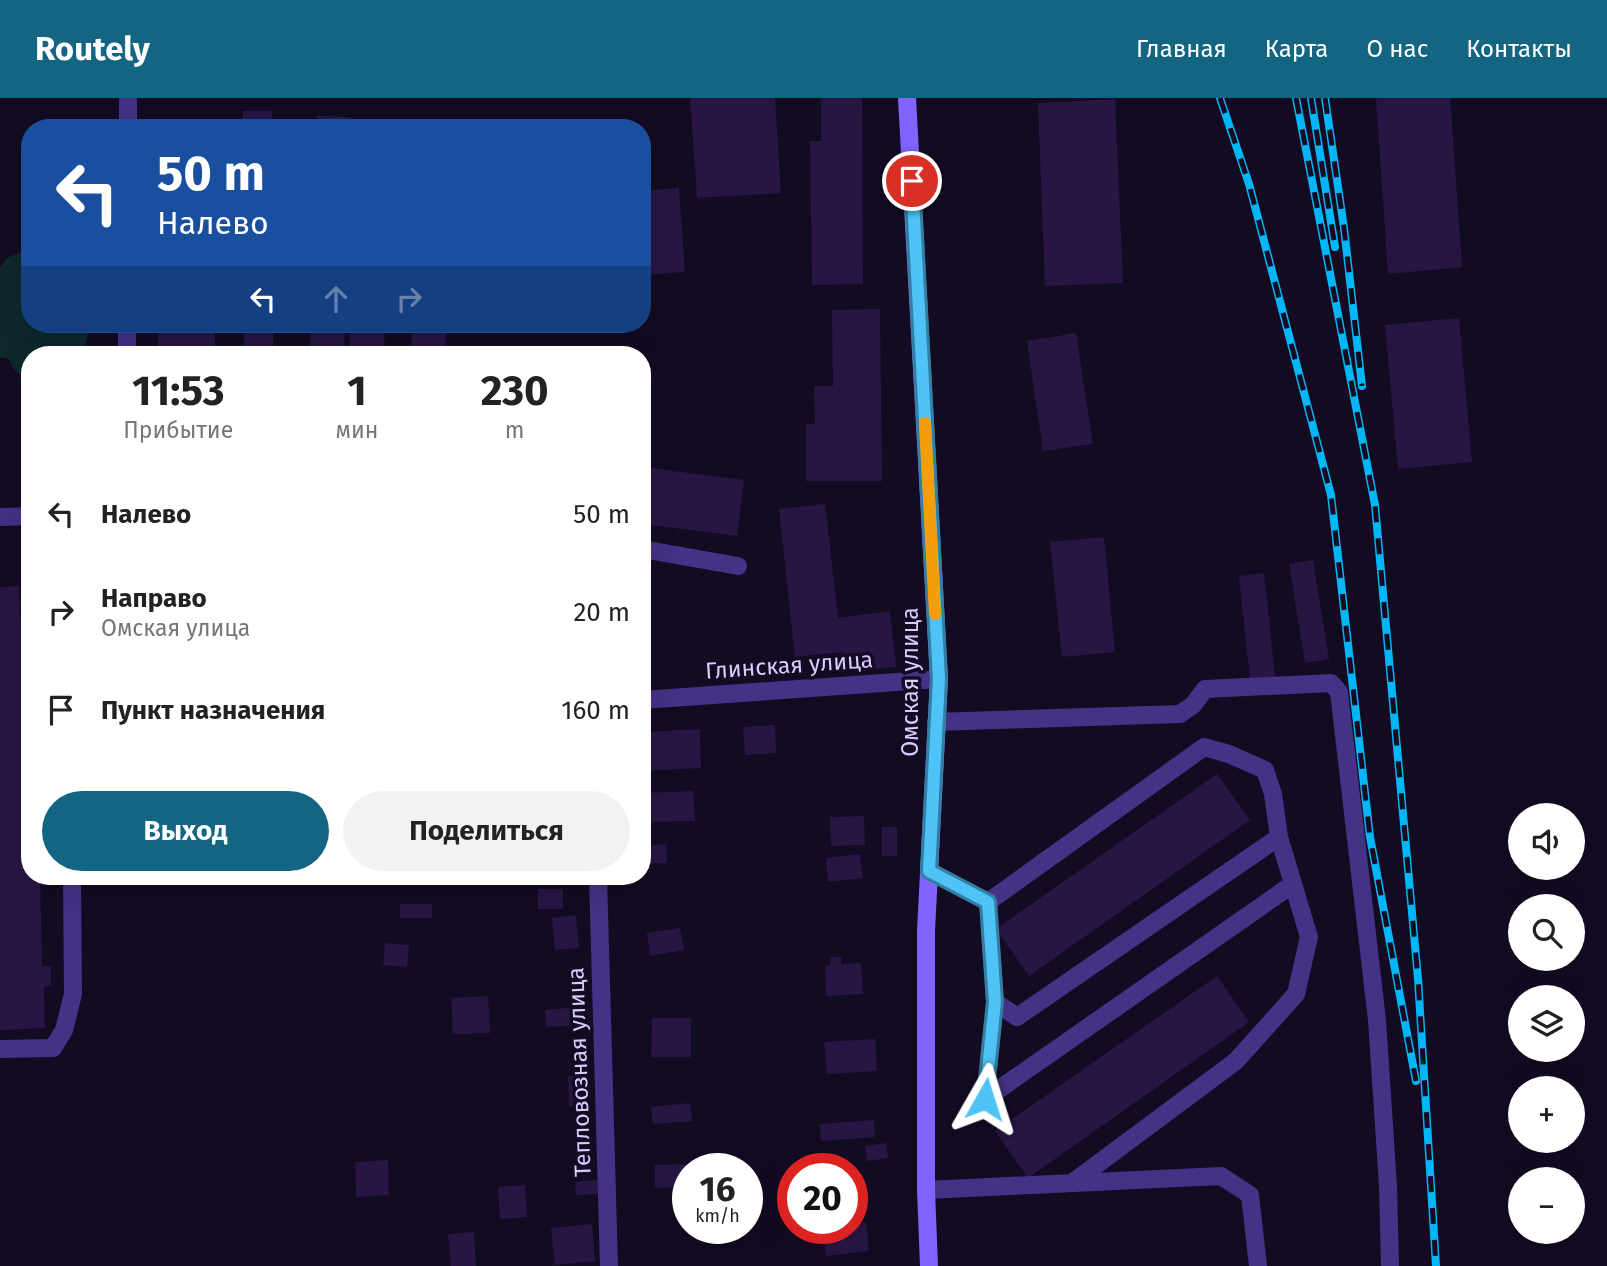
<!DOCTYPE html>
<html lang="ru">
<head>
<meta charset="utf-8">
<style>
	:root { --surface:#fff; --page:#f2f2f2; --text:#222; --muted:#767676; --accent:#136582 }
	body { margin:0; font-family:"Fira Sans",sans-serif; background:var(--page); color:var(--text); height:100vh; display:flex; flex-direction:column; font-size:26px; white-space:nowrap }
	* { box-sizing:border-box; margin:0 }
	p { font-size:23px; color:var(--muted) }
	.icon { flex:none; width:38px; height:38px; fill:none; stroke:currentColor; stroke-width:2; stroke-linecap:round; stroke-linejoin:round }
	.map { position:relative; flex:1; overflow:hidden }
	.panel { position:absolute; left:21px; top:248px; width:630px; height:539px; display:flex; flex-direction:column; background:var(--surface); border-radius:28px; box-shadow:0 7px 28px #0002 }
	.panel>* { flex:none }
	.banner { position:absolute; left:21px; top:21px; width:630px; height:214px; border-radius:28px; box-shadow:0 7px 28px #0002; background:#1a4fa0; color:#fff; overflow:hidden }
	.controls { position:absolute; left:1508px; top:705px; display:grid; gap:14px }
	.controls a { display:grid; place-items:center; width:77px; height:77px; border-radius:50%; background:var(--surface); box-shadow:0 7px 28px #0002; font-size:35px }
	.speed { position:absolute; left:672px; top:1055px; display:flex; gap:14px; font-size:35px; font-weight:700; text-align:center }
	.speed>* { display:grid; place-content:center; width:91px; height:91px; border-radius:50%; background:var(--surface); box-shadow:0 7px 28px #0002; line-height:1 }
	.speed small { font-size:18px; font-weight:400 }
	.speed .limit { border:10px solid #d22; background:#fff; color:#111 }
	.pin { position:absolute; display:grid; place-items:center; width:60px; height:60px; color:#fff; margin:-30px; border:4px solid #fff; border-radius:50%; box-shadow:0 2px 7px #0007 }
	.me { position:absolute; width:77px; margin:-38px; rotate:6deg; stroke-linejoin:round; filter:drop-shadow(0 0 5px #0008) }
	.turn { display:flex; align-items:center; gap:24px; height:147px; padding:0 21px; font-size:32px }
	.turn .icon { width:91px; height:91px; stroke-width:2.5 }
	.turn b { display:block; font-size:49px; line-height:60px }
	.lanes { display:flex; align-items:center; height:66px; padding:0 21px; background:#0003; justify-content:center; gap:35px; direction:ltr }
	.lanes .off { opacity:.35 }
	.eta { display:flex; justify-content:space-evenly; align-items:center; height:119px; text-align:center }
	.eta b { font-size:42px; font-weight:700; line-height:49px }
	.action { display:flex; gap:14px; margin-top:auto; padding:14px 21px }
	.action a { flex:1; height:80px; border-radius:42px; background:var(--accent); color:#fff; font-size:28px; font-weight:700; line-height:80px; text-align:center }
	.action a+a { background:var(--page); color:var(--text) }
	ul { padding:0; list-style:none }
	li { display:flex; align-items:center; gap:21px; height:98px; padding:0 21px }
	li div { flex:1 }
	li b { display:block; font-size:26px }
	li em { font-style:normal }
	header { display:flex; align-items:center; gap:42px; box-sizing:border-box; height:98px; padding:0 35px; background:var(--accent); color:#fff }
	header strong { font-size:33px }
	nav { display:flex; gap:38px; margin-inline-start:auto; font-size:24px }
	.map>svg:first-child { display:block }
	.green { fill:#0e282c }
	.building { fill:#271644 }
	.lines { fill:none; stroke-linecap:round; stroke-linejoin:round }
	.lane { stroke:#433285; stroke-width:18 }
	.street { stroke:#433285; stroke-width:18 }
	.secondary { stroke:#8163ff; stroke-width:18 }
	.rail-casing { stroke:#00b6f7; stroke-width:8 }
	.rail { stroke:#130b22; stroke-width:5; stroke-dasharray:16; stroke-linecap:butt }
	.route-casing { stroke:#337fa1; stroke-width:18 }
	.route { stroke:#4fc3f7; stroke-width:12 }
	.slow { stroke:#f59e0b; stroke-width:12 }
	.labels { text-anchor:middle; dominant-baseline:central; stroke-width:7; stroke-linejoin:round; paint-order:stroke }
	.street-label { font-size:23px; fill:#daccff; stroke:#130b22 }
</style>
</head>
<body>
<header>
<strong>Routely</strong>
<nav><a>Главная</a><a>Карта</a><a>О нас</a><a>Контакты</a></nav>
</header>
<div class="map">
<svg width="1607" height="1168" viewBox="0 0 1607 1168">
	<rect width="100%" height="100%" fill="#130b22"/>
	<path class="green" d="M 27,151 L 30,154 L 30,226 L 91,226 L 84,251 L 87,257 L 30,257 L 30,283 L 14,272 L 9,261 L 0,259 L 0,170 L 7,160 Z"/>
	<path class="building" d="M 690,0 L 775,0 L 781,95 L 697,100 Z
		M 821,0 L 862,0 L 863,186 L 812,187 L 810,43 L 821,43 Z
		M 1376,0 L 1450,0 L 1462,169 L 1388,176 Z
		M 1115,1 L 1123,185 L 1045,188 L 1038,5 Z
		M 243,13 L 272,13 L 272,30 L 243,30 Z
		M 317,18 L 351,19 L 351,30 L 317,30 Z
		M 358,22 L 393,23 L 392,30 L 358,30 Z
		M 160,23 L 217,24 L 217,30 L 160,30 Z
		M 420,26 L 454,27 L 454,30 L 419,30 Z
		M 679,90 L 685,174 L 642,177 L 642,93 Z
		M 880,211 L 882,383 L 806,383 L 806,326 L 815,326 L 814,288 L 833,288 L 832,212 Z
		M 1459,220 L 1472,364 L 1398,371 L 1385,227 Z
		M 158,226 L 215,226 L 215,257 L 158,257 Z
		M 244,226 L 273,226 L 273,257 L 244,257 Z
		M 311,226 L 345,226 L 344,257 L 310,257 Z
		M 350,226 L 385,226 L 384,257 L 349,257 Z
		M 412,226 L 446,226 L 445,257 L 411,257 Z
		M 1076,235 L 1093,346 L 1043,353 L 1027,243 Z
		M 642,369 L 744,382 L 737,438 L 642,426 Z
		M 825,406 L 838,520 L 890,513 L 896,569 L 844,574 L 842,554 L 795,559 L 779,411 Z
		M 1104,439 L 1115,554 L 1062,559 L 1050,444 Z
		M 1313,462 L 1329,561 L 1305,565 L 1289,466 Z
		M 1264,475 L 1275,579 L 1250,581 L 1239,478 Z
		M 19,488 L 20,520 L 30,520 L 30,574 L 24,574 L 25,602 L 30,602 L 30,779 L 40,779 L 42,868 L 51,868 L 51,888 L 44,888 L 45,930 L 0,932 L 0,489 Z
		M 775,627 L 776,655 L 745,657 L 743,629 Z
		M 700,631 L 701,670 L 642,673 L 642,634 Z
		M 1217,676 L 1250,722 L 1029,878 L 996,831 Z
		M 693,693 L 695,723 L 642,724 L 642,695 Z
		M 864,718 L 865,747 L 831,748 L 830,719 Z
		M 882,729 L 897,729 L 897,758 L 882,758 Z
		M 666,746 L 667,765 L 642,766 L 642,748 Z
		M 860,756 L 863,780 L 828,784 L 826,760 Z
		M 370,779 L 398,779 L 398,786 L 370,785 Z
		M 538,791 L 563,791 L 563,811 L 538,811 Z
		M 400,806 L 432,806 L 432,820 L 400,820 Z
		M 576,817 L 579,850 L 555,852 L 552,820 Z
		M 680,830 L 684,852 L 650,858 L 647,835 Z
		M 385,845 L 409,847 L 407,869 L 383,867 Z
		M 830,859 L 841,859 L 841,866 L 861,865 L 863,896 L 826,898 L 825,868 L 830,867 Z
		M 1217,878 L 1249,924 L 1028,1080 L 995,1033 Z
		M 488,898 L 490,935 L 453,936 L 451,900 Z
		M 579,909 L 580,927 L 546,929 L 545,912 Z
		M 652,920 L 691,920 L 691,959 L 651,959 Z
		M 875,941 L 877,973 L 827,976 L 824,944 Z
		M 587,977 L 588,1008 L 569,1008 L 568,978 Z
		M 690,1005 L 692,1023 L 653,1026 L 651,1009 Z
		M 874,1022 L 875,1039 L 821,1043 L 820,1026 Z
		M 886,1045 L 888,1060 L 867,1063 L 865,1048 Z
		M 388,1062 L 389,1097 L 356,1099 L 355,1064 Z
		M 686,1066 L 687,1089 L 655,1090 L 655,1067 Z
		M 598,1082 L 599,1096 L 576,1097 L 575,1084 Z
		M 525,1087 L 527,1119 L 500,1121 L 498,1089 Z
		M 866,1124 L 869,1153 L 826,1158 L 823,1130 L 852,1130 L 852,1125 Z
		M 592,1126 L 595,1163 L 555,1167 L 551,1130 Z
		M 474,1134 L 476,1168 L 451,1168 L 448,1136 Z"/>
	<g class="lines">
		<path class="lane" d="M 128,30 L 128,0
			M 127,257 L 127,226
			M 0,419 L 30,418
			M 642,451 L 738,468
			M 936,624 L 1180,616 L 1193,607 L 1205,591 L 1331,585 L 1339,594 L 1377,922 L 1388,1088 L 1390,1168
			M 929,773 L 988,804 L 1204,649 L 1229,656 L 1265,672 L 1273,696 L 1279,739 L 1017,919 L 995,904 L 988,804
			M 995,904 L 985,1001 L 1293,786
			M 0,951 L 53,950 L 64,932 L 73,896 L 72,779
			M 1072,1085 L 1236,963 L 1296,896 L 1309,839 L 1279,739
			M 926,1092 L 1221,1078 L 1250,1097 L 1258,1168"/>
		<path class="street" d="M 642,602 L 939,581
			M 598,779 L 609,1168"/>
		<path class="secondary" d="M 907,0 L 939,581 L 926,833 L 926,1092 L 929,1168"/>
		<defs>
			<path id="rail" d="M 1220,0 L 1249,86 L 1331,397 L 1370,739 L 1416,983
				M 1296,0 L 1375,407 L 1418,881 L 1436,1168
				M 1311,0 L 1335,149
				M 1325,0 L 1344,130 L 1362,288"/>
		</defs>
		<use href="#rail" class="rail-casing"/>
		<use href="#rail" class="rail"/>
	</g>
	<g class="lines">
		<defs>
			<path id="route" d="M 912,83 L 939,581 L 929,773 L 988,804 L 995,904 L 985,1001"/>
		</defs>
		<use href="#route" class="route-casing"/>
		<use href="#route" class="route"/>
		<path class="slow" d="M 925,325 L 935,516"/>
	</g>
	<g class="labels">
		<g class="street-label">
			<text transform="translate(789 567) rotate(-4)">Глинская улица</text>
			<text transform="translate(910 584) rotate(-90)">Омская улица</text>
			<text transform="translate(579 974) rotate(-92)">Тепловозная улица</text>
		</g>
	</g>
</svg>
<div class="controls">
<a><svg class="icon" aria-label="sound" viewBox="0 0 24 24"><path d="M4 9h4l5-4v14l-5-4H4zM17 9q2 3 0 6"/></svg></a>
<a><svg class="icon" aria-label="search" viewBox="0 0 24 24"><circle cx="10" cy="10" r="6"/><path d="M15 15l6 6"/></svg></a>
<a><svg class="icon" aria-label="layers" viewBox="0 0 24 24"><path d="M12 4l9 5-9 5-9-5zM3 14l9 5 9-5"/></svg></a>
<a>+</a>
<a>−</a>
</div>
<div class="speed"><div>16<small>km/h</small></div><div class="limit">20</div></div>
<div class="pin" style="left:912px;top:83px;background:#d93025"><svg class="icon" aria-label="arrive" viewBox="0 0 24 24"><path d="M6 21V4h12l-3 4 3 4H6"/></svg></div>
<svg class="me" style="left:985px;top:1001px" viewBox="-20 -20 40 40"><path d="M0-17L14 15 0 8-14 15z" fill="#4fc3f7" stroke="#fff" stroke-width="4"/></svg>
<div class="banner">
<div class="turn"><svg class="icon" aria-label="left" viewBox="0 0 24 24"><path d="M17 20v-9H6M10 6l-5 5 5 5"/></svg><div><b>50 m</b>Налево</div></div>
<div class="lanes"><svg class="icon" aria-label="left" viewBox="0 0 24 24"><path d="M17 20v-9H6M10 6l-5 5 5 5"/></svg><svg class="icon off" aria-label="ahead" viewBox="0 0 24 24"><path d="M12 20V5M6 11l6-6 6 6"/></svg><svg class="icon off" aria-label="right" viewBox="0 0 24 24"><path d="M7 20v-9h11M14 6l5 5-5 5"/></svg></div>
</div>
<section class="panel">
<div class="eta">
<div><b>11:53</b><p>Прибытие</p></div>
<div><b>1</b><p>мин</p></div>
<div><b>230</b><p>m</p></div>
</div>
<ul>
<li><svg class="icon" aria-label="left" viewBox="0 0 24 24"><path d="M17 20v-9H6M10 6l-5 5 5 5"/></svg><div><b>Налево</b></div><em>50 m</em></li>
<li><svg class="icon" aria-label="right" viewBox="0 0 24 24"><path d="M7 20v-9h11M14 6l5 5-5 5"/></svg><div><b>Направо</b><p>Омская улица</p></div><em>20 m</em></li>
<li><svg class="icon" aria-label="arrive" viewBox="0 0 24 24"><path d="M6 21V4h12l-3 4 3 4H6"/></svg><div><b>Пункт назначения</b></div><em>160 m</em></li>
</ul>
<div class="action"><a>Выход</a><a>Поделиться</a></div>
</section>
</div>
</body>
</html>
